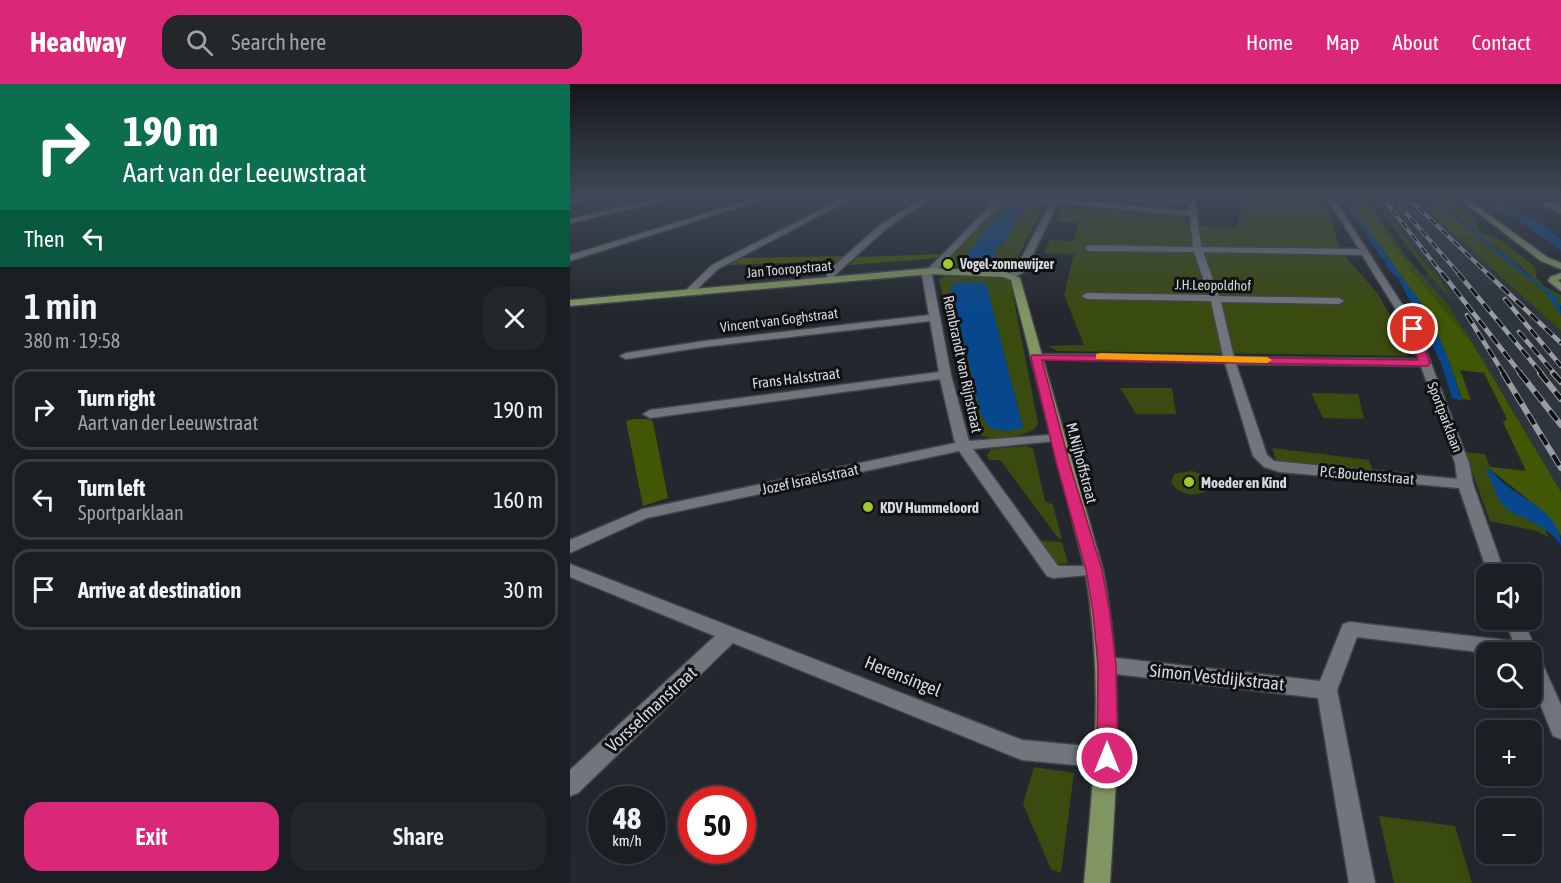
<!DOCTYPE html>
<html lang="en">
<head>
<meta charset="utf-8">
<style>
	:root { --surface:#1b1e22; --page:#24272a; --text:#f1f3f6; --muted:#a0a2a5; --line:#393c40; --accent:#db2777 }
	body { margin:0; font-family:"Asap Condensed",sans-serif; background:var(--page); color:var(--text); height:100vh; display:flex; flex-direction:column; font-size:22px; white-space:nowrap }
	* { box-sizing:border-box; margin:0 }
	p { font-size:20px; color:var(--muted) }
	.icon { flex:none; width:33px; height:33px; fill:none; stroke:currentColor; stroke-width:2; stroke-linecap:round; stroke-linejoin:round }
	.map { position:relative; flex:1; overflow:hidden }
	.sheet { display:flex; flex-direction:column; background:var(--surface); width:570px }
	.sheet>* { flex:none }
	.banner { background:#0b6e4f; color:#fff; overflow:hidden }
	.buttons { position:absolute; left:906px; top:480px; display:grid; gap:12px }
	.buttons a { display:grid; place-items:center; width:66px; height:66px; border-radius:12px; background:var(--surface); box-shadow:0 6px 24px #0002,0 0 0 2px var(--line); font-size:30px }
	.speed { position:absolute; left:18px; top:702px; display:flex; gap:12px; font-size:30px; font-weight:700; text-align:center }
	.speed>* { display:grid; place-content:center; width:78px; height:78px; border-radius:50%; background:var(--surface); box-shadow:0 6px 24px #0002,0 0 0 2px var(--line); line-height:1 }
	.speed small { font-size:15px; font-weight:400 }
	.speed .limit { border:9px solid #d22; background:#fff; color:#111 }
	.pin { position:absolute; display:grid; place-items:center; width:51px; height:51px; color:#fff; margin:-26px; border:3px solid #fff; border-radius:50%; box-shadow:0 2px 6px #0007 }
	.me { position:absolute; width:66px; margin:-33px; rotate:0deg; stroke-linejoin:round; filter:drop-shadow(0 0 4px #0008) }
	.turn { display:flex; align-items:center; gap:21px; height:126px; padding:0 24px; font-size:27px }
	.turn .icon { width:78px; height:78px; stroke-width:2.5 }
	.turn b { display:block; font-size:42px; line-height:51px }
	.then { display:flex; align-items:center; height:57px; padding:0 24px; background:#0003; gap:12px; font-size:22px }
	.round { display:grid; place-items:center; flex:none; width:63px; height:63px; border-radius:18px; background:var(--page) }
	.overview { display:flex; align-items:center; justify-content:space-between; height:102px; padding:0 24px }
	h1 { font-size:36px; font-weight:600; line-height:45px }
	.cta { display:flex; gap:12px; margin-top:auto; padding:12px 24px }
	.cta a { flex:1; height:69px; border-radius:18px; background:var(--accent); color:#fff; font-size:24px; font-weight:600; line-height:69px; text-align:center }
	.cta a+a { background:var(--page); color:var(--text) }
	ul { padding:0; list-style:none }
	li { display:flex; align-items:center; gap:18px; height:81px; margin:0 12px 9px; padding:0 12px; border:3px solid var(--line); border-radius:18px }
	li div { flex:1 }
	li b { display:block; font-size:22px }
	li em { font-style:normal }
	header { display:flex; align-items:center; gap:36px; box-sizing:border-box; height:84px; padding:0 30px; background:var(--accent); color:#fff }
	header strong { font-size:28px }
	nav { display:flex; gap:33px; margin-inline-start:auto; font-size:21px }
	.search { width:420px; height:54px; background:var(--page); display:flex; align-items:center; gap:15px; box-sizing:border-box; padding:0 21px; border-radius:18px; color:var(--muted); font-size:22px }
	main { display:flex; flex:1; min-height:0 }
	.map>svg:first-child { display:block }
	.built { fill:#2d353f }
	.green { fill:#3a4b10; fill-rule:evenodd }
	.forest { fill:#425706 }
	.water { fill:#07488d }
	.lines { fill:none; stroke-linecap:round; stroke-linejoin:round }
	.minor-casing { stroke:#414549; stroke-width:3 }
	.major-casing { stroke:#414549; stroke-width:3 }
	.minor { fill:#71767c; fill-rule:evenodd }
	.major { fill:#819562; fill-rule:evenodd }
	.rail-far2-casing { stroke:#999da1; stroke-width:4 }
	.rail-far1-casing { stroke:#999da1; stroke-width:4.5 }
	.rail-casing { stroke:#999da1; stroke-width:6 }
	.rail-far2 { stroke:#0f1113; stroke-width:2; stroke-dasharray:8; stroke-linecap:butt }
	.rail-far1 { stroke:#0f1113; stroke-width:3; stroke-dasharray:10; stroke-linecap:butt }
	.rail { stroke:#0f1113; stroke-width:4; stroke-dasharray:12; stroke-linecap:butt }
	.route { fill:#db2777; stroke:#8e194d; stroke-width:1.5 }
	.slow { fill:#f59e0b }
	.poi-dot { fill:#9eca2e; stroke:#0f1113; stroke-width:2 }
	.labels { text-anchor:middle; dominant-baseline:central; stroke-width:6; stroke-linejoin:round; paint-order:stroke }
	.far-poi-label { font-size:14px; font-weight:bold; fill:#d5d8dc; stroke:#0f1113; text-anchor:start }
	.far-street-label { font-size:14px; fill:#d5d8dc; stroke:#0f1113 }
	.street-label { font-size:15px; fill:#d5d8dc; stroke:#0f1113 }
	.poi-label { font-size:15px; font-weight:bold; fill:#d5d8dc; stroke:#0f1113; text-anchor:start }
	.near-street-label { font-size:18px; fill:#d5d8dc; stroke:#0f1113 }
</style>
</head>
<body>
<header>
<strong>Headway</strong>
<div class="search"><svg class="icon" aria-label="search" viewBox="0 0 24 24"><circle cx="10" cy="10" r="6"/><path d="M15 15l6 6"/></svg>Search here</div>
<nav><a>Home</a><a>Map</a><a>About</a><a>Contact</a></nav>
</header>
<main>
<section class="sheet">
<div class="banner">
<div class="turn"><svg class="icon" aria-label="right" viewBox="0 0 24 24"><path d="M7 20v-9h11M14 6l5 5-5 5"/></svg><div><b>190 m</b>Aart van der Leeuwstraat</div></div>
<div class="then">Then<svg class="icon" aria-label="left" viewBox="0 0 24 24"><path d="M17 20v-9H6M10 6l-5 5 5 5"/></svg></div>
</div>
<div class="overview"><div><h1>1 min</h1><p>380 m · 19:58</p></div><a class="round"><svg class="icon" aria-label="close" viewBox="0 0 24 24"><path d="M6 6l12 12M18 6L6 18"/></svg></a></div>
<ul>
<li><svg class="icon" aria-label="right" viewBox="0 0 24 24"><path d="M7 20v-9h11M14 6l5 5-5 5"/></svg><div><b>Turn right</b><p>Aart van der Leeuwstraat</p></div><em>190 m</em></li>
<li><svg class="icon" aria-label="left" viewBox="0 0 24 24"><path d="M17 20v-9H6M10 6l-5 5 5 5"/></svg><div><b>Turn left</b><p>Sportparklaan</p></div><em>160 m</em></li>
<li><svg class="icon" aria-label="arrive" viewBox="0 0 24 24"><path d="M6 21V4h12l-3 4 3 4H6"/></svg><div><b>Arrive at destination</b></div><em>30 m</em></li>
</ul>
<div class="cta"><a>Exit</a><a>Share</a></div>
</section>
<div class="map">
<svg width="991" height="799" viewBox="0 0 991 799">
	<rect width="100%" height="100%" fill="#24282e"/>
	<path class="built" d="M 805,113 L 845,113 L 991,247 L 991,408 L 903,260 L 844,190 L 858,190 L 885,220 L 864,188 L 861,187 Z"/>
	<path class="green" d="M 664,113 L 683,113 L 677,116 L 669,146 L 681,115 L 698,113 L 720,116 L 718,113 L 749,113 L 758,126 L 770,166 L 808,210 L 824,238 L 837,272 L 487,267 L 478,262 L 514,261 L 494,211 L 504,170 L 474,169 L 480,156 L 504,157 L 508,139 L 487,138 L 493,124 L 613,131 L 617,141 L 667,144 C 670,134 672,121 664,113 Z
		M 790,113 L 795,113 L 837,174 L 877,220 L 903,260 L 844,190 Z
		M 801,113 L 805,113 L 861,187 L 864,187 L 885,220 L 858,190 Z
		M 862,113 L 877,113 L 905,135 L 910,148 L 932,157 L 963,181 L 967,186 L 966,193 L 974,202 L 991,211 L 991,223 L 983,210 L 965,198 L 959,190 Z
		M 443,115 L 474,121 L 445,179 C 432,187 387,186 375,176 L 431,120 ZM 448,118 L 458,121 L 453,125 L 431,162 L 424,165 L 425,173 L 422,178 L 394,174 L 440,119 Z
		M 506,118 L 610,118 L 615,120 L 615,128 Z
		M 883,149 L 910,155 L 976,209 L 991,231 L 991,247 Z
		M 375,192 L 422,193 L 440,196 L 468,339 L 465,345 C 449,353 419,359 405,348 L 369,195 ZM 395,198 L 416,200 L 451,336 L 452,339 L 437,347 L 420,344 C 396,301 398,246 395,198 Z
		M 550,304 L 602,304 L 606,330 L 566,330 Z
		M 741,309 L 788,310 L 794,335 L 753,334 Z
		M 457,362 L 463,365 L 475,417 L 483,421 L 492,455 L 488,454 L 432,378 L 430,376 L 419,376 L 417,371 L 421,365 Z
		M 702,364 L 799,376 L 803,387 L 707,378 Z
		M 895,368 L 915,370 L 921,386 L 917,386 L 965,438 L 975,444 L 978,453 L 967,447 L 920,437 Z
		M 622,387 L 634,391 L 641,398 L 637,406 C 625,414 608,411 601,398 L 604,390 Z
		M 471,457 L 492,458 L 498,479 L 487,480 Z
		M 464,683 L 504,689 L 491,789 L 481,785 L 453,720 Z
		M 809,732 L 885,742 L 902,799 L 824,799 Z"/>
	<path class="forest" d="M 775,113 L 790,113 L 844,190 L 903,260 L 991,408 L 991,452 L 974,428 L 921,386 L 919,383 L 956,387 L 933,338 L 937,335 L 914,289 L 890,286 L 901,316 L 892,315 L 879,276 L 858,229 Z
		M 854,122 L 870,123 L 910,155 L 883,149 Z
		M 373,170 L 370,174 L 279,181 L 288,173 Z
		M 276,172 L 270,177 L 158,181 L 169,174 Z
		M 64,335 L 80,335 L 83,338 L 98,414 L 73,422 L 56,337 Z"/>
	<path class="water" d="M 772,113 L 775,113 L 858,229 L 879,276 L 892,317 L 882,314 L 871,279 L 828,193 L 822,189 Z
		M 858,113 L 862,113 C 895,142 932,167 965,197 C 971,203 978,206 984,211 C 989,216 991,224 991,231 L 976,209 Z
		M 911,113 L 926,113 L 934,123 L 969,137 L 991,156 L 991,167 L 946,134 L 931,128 Z
		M 448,118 L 459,121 L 453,125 L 453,129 C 440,138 439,159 424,165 L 425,173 L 422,178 L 403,180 L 394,176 L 394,174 C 405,161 433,119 448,118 Z
		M 395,198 L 416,199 L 451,336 L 453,343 C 443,349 431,346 420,344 L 411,331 L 381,204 L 385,199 Z
		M 916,385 L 921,386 C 940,414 991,422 991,462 C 978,440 955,438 936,424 C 927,417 921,396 916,385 Z"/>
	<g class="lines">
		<defs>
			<path id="minor" d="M 16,113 L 29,113 L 0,120 L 0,116 Z
				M 95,113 L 107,113 L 0,139 L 0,135 Z
				M 190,113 L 200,113 L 0,177 L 0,171 Z
				M 276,113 L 285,113 L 148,185 L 123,209 L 115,207 L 142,181 Z
				M 356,113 L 364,113 L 317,144 L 265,191 L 263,197 L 257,197 L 257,188 L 311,140 Z
				M 402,113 L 437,113 L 362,191 L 381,291 L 399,357 L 491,350 L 493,353 L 486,357 L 403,365 L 488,482 L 530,482 L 533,486 L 530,490 L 483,494 L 477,492 L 389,367 L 77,434 L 0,469 L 0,456 L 73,425 L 385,359 L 370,295 L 80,334 L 73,330 L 80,326 L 369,288 L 360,237 L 134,263 L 56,275 L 50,272 L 56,269 L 134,257 L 359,231 L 352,191 L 424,118 Z
				M 443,113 L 491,113 L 491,115 L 620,127 L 619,119 L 561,118 L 557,116 L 561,114 L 619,115 L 619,113 L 625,113 L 631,163 L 789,165 L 756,113 L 763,113 L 848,245 L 899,379 L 903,400 L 935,490 L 918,490 L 889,404 L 710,388 L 694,383 L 683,372 L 655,279 L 462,275 L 460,273 L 466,270 L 653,272 L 641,217 L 517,215 L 512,212 L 517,209 L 639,211 L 624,168 L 519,167 L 515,164 L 519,161 L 623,163 L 620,132 L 488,119 L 454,188 L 441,195 L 436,192 L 445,186 L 481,119 L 446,115 ZM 633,168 L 792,171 L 838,245 L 848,275 L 664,273 L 651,218 L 769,220 L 774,217 L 769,214 L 649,212 ZM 666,280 L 851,282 L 885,379 L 887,395 L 704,377 L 697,371 Z
				M 991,117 L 991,121 L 985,122 L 991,124 L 991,129 L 971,120 Z
				M 0,480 L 452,656 L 537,664 L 545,667 L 548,674 L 545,681 L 537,684 L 452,676 L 163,559 L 8,709 L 0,712 L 0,686 L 145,552 L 0,493 Z
				M 935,536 L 953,536 L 967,568 L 965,571 L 969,572 L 991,621 L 991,655 L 983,652 L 962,600 L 962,568 L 916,569 L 787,553 L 767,606 L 805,799 L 779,799 L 748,614 L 537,589 L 530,587 L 527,581 L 530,575 L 537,573 L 750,597 L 773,540 L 780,538 L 943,557 Z"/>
			<path id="major" d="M 887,113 L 894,113 L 977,173 L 991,179 L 991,185 L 971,177 Z
				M 361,184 L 434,187 L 450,194 L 533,486 C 554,594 547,690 540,799 L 514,799 C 524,690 534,595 515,486 L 441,196 L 433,193 L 361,190 L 0,222 L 0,216 Z
				M 991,189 L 991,195 L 988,196 L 991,199 L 991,207 L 978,197 L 980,193 Z"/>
		</defs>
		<use href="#minor" class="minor-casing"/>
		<use href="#major" class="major-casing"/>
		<use href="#minor" class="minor"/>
		<use href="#major" class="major"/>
		<defs>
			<path id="rail-far2" d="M 812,113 L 873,191
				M 837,113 L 919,191
				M 830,122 L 890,191"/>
			<path id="rail-far1" d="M 872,189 L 951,290
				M 888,189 L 972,290
				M 917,189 L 991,259
				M 935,215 L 991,282
				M 897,231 L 934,290
				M 949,248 L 985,290"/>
			<path id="rail" d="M 933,289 L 991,384
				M 950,289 L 991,341
				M 970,289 L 991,315
				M 983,289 L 991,298"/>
		</defs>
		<use href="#rail-far2" class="rail-far2-casing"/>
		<use href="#rail-far1" class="rail-far1-casing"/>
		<use href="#rail" class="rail-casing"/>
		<use href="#rail-far2" class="rail-far2"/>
		<use href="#rail-far1" class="rail-far1"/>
		<use href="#rail" class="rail"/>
	</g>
	<linearGradient id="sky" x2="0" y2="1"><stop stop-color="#141619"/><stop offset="0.5" stop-color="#3f4857"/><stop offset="1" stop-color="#3f4857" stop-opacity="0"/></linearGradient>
	<rect width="991" height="225" fill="url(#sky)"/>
	<path class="route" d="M 843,242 L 847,245 L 860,279 L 858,282 L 472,276 L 499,378 L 532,486 L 540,529 L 546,581 L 548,674 L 545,680 L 537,683 L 530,680 L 527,674 L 528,581 L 523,529 L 516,486 L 486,378 L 461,273 L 462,271 L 848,276 L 838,245 Z"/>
	<path class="slow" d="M 530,269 L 697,273 L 702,276 L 697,279 L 526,275 L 526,270 Z"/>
	<g class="poi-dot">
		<circle cx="378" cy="180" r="6"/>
		<circle cx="619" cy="398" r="6"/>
		<circle cx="298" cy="423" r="6"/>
	</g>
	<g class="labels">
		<g class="far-poi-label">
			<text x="390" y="180">Vogel-zonnewijzer</text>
		</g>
		<g class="far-street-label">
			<text transform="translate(219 185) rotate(-5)">Jan Tooropstraat</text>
			<text transform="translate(643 201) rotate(1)">J.H.Leopoldhof</text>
			<text transform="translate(209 236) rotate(-7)">Vincent van Goghstraat</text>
			<text transform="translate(875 333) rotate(69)">Sportparklaan</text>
		</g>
		<g class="street-label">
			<text transform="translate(393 280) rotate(78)">Rembrandt van Rijnstraat</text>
			<text transform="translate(226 294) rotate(-7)">Frans Halsstraat</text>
			<text transform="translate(512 379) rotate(75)">M.Nijhoffstraat</text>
			<text transform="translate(797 391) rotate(5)">P.C.Boutensstraat</text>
			<text transform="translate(240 395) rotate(-12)">Jozef Israëlsstraat</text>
		</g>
		<g class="poi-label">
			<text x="631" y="398">Moeder en Kind</text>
			<text x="310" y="423">KDV Hummeloord</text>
		</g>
		<g class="near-street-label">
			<text transform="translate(333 592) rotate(22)">Herensingel</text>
			<text transform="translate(647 593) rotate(6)">Simon Vestdijkstraat</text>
			<text transform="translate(81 625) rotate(-43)">Vorsselmanstraat</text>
		</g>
	</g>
</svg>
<div class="buttons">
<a><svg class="icon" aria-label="sound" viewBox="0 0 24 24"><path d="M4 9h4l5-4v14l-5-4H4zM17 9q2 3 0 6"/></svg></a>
<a><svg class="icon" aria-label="search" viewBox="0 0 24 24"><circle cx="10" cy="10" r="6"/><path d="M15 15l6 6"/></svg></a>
<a>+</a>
<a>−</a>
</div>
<div class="speed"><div>48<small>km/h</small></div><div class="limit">50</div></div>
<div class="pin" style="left:843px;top:245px;background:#d93025"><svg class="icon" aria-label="arrive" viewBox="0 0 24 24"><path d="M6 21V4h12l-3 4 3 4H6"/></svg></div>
<svg class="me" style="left:537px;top:674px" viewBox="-20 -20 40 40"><circle r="17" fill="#db2777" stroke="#fff" stroke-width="3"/><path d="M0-11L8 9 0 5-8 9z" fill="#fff"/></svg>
</div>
</main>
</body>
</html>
